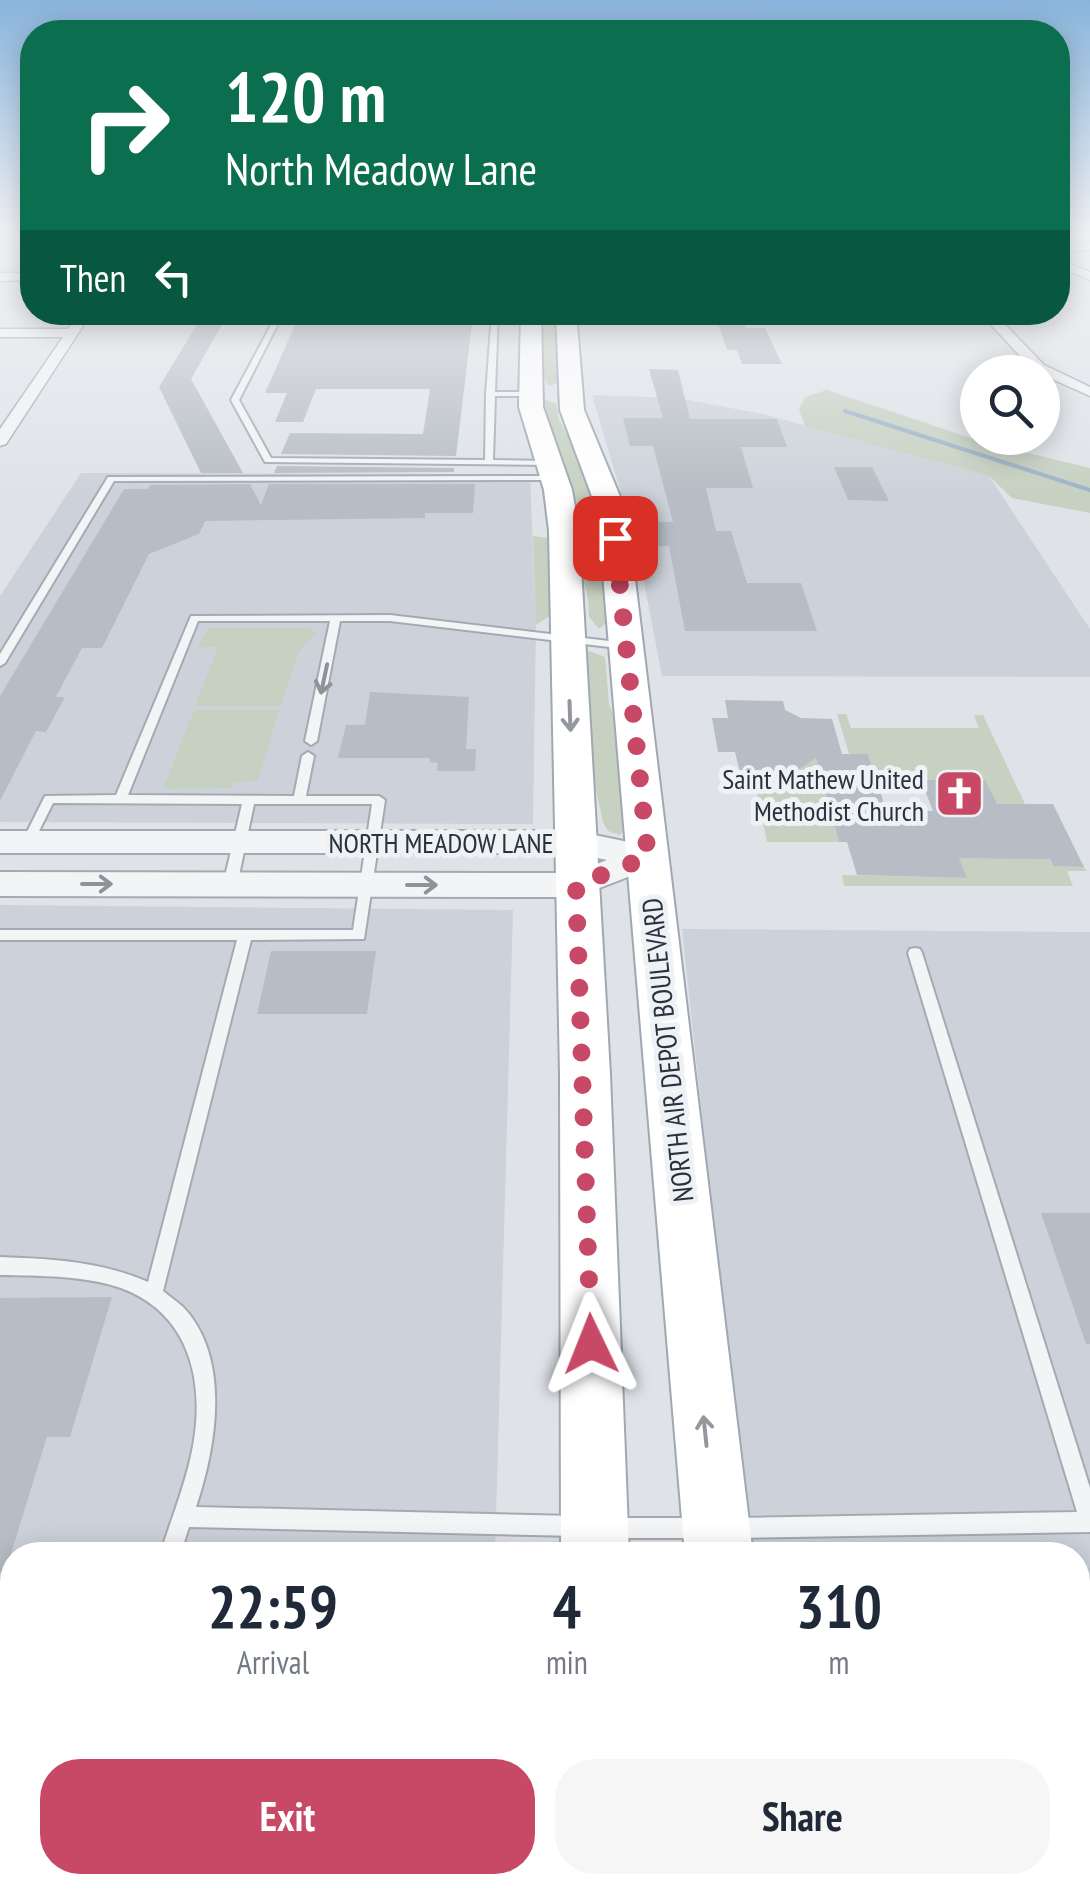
<!DOCTYPE html>
<html lang="en">
<head>
<meta charset="utf-8">
<style>
	:root { --surface:#fff; --page:#f6f6f7; --text:#1f2937; --muted:#747a83; --accent:#c84965 }
	body { margin:0; font-family:"PT Sans Narrow",sans-serif; background:var(--page); color:var(--text); height:100vh; display:flex; flex-direction:column; font-size:38px; white-space:nowrap }
	* { box-sizing:border-box; margin:0 }
	p { font-size:32px; color:var(--muted) }
	.icon { flex:none; width:55px; height:55px; fill:none; stroke:currentColor; stroke-width:2; stroke-linecap:round; stroke-linejoin:round }
	.map { position:relative; flex:1; overflow:hidden }
	.side { position:absolute; left:0px; top:1542px; width:1090px; height:352px; display:flex; flex-direction:column; background:var(--surface); border-radius:40px 40px 0 0; box-shadow:0 5px 25px #0003 }
	.side>* { flex:none }
	.top-card { position:absolute; left:20px; top:20px; width:1050px; height:305px; border-radius:40px; box-shadow:0 5px 25px #0003; background:#0b6e4f; color:#fff; overflow:hidden }
	.controls { position:absolute; left:960px; top:355px; display:grid; gap:20px }
	.controls a { display:grid; place-items:center; width:100px; height:100px; border-radius:50%; background:var(--surface); box-shadow:0 5px 25px #0003; font-size:50px }
	.pin { position:absolute; display:grid; place-items:center; width:85px; height:85px; color:#fff; margin:-42px; border-radius:20px; box-shadow:0 5px 15px #0006 }
	.me { position:absolute; width:110px; margin:-55px; rotate:358deg; stroke-linejoin:round; filter:drop-shadow(0 0 8px #0008) }
	.turn { display:flex; align-items:center; gap:35px; height:210px; padding:0 40px; font-size:45px }
	.turn .icon { width:130px; height:130px; stroke-width:2.5 }
	.turn b { display:block; font-size:70px; line-height:85px }
	.then { display:flex; align-items:center; height:95px; padding:0 40px; background:#0003; gap:20px; font-size:38px }
	.eta { display:flex; justify-content:space-evenly; align-items:center; height:170px; text-align:center }
	.eta b { font-size:60px; font-weight:800; line-height:70px }
	.button { display:flex; gap:20px; margin-top:auto; padding:20px 40px }
	.button a { flex:1; height:115px; border-radius:40px; background:var(--accent); color:#fff; font-size:40px; font-weight:800; line-height:115px; text-align:center }
	.button a+a { background:var(--page); color:var(--text) }
	.map>svg:first-child { display:block }
	.built { fill:#cdd2da }
	.green { fill:#c6d1c1 }
	.lines { fill:none; stroke-linecap:round; stroke-linejoin:round }
	.stream { stroke:#9cb3c7; stroke-width:4 }
	.building { fill:#b7bdc4 }
	.service-casing { stroke:#a5aab2; stroke-width:4 }
	.minor-casing { stroke:#a5aab2; stroke-width:3 }
	.tertiary-casing { stroke:#a5aab2; stroke-width:4 }
	.primary-casing { stroke:#9fa8b3; stroke-width:4 }
	.service { fill:#f2f4f6; fill-rule:evenodd }
	.minor { fill:#f2f4f6; fill-rule:evenodd }
	.tertiary { fill:#f2f4f6; fill-rule:evenodd }
	.primary { fill:#fff; fill-rule:evenodd }
	.oneway { stroke:#8e939a }
	.oneway2 { stroke:#94989e }
	.route { stroke:#c84965; stroke-width:18; stroke-dasharray:0 32.4 }
	.labels { text-anchor:middle; dominant-baseline:central; stroke-width:10; stroke-linejoin:round; paint-order:stroke }
	.poi-label { font-size:28px; fill:#29323e; stroke:#eff2f5; text-anchor:end }
	.street-label { font-size:28px; fill:#29323e; stroke:#eff2f5 }
</style>
</head>
<body>
<div class="map">
<svg width="1090" height="1894" viewBox="0 0 1090 1894">
	<rect width="100%" height="100%" fill="#dfe3e8"/>
	<path class="built" d="M 592,395 L 678,398 L 763,414 L 989,476 L 1090,629 L 1090,677 L 662,676 L 638,551 Z
		M 81,473 L 530,474 L 536,625 L 533,824 L 0,822 L 0,596 Z
		M 0,905 L 513,910 L 495,1555 L 12,1555 L 12,1882 L 486,1882 L 486,1894 L 0,1894 Z
		M 682,929 L 1090,932 L 1090,1894 L 780,1894 L 779,1883 L 1078,1882 L 1078,1555 L 749,1555 Z"/>
	<path class="green" d="M 537,313 L 558,313 L 561,382 L 549,386 L 545,380 Z
		M 827,390 L 983,442 L 1090,468 L 1090,513 L 1012,498 L 989,476 L 805,426 L 799,410 L 805,397 Z
		M 544,399 L 556,404 L 559,419 L 593,486 L 612,618 L 599,629 L 589,617 L 588,599 L 541,401 Z
		M 533,536 L 553,539 L 556,612 L 536,625 Z
		M 209,628 L 308,628 L 316,632 L 298,653 L 281,706 L 195,706 L 218,647 L 198,647 Z
		M 589,651 L 605,657 L 609,704 L 619,728 L 626,828 L 620,835 L 608,831 L 603,822 L 587,748 L 583,656 Z
		M 194,710 L 279,710 L 258,781 L 234,782 L 231,788 L 163,789 Z
		M 837,714 L 846,714 L 851,728 L 979,728 L 974,715 L 983,715 L 1025,804 L 1007,828 L 985,780 L 925,780 L 921,771 L 878,783 L 868,754 L 849,754 Z
		M 816,758 L 839,842 L 767,842 L 757,792 L 777,791 L 773,772 L 795,772 Z
		M 1039,836 L 1053,866 L 1084,867 L 1087,871 L 1067,871 L 1073,886 L 844,886 L 842,875 L 966,878 L 959,858 Z"/>
	<g class="lines">
		<path class="stream" d="M 845,411 L 1090,490"/>
	</g>
	<path class="building" d="M 443,315 L 473,315 L 456,456 L 281,454 L 290,433 L 423,434 L 430,389 L 316,389 L 303,422 L 275,422 L 287,393 L 265,393 L 296,323 L 359,322 L 361,317 Z
		M 202,316 L 227,316 L 191,379 L 243,473 L 201,473 L 159,387 Z
		M 718,323 L 744,323 L 746,328 L 765,328 L 782,364 L 742,364 L 737,350 L 727,350 Z
		M 649,369 L 678,370 L 690,419 L 777,419 L 787,447 L 741,447 L 753,488 L 706,488 L 716,531 L 731,531 L 747,583 L 801,583 L 817,631 L 685,631 L 669,546 L 658,546 L 654,522 L 673,522 L 653,446 L 630,446 L 623,418 L 663,418 Z
		M 277,466 L 454,468 L 454,472 L 274,473 Z
		M 834,467 L 872,467 L 889,501 L 848,500 Z
		M 250,484 L 261,505 L 269,484 L 475,484 L 473,513 L 425,513 L 425,518 L 205,521 L 199,534 L 149,554 L 102,648 L 82,648 L 56,697 L 65,697 L 46,732 L 36,731 L 0,801 L 0,696 L 124,489 L 148,489 L 150,485 Z
		M 370,692 L 469,697 L 466,749 L 476,749 L 475,771 L 437,771 L 438,763 L 430,762 L 430,758 L 338,758 L 346,725 L 365,725 Z
		M 725,700 L 783,701 L 785,710 L 801,718 L 832,719 L 842,754 L 868,754 L 886,810 L 933,811 L 921,780 L 985,780 L 997,804 L 1053,804 L 1084,867 L 1053,866 L 1050,859 L 959,858 L 967,878 L 857,875 L 847,842 L 839,842 L 816,758 L 795,772 L 740,772 L 735,752 L 718,752 L 712,718 L 728,718 Z
		M 271,951 L 376,951 L 367,1014 L 257,1014 Z
		M 1041,1213 L 1090,1213 L 1090,1344 L 1086,1344 Z
		M 112,1297 L 70,1437 L 47,1437 L 5,1573 L 0,1572 L 0,1298 Z"/>
	<g class="lines">
		<defs>
			<path id="service" d="M 278,312 L 284,312 L 239,400 L 271,458 L 485,460 L 486,394 L 492,312 L 498,312 L 495,392 L 529,392 L 533,394 L 529,396 L 495,396 L 493,460 L 547,461 L 551,463 L 547,465 L 265,462 L 231,400 Z
				M 554,476 L 557,476 L 557,480 L 114,481 L 5,663 L 0,666 L 0,654 L 108,477 Z
				M 390,615 L 626,643 L 631,646 L 626,649 L 390,621 L 340,621 L 317,741 L 311,745 L 305,741 L 330,621 L 198,621 L 128,795 L 294,796 L 302,756 L 308,752 L 314,756 L 306,796 L 379,796 L 385,800 L 364,939 L 251,940 L 163,1291 C 169,1296 176,1301 182,1306 C 232,1357 216,1447 196,1507 L 576,1516 L 583,1519 L 586,1526 L 583,1533 L 576,1536 L 189,1527 L 180,1555 L 160,1555 C 171,1519 186,1484 193,1446 C 205,1380 189,1313 121,1288 C 83,1275 40,1276 0,1275 L 0,1257 C 52,1259 100,1261 148,1282 L 237,940 L 0,940 L 0,930 L 353,930 L 372,804 L 254,804 L 237,885 L 230,890 L 223,885 L 242,804 L 53,803 L 32,845 L 28,846 L 22,842 L 45,796 L 116,795 L 191,616 Z
				M 915,948 L 920,949 L 922,953 L 1090,1488 L 1090,1532 L 732,1538 L 725,1535 L 722,1528 L 725,1521 L 732,1518 L 1077,1512 L 908,953 L 910,949 Z
				M 612,1518 L 701,1518 L 708,1521 L 711,1528 L 708,1535 L 701,1538 L 612,1538 L 605,1535 L 602,1528 L 605,1521 Z
				M 12,1733 L 12,1761 L 0,1769 L 0,1741 Z"/>
			<path id="minor" d="M 0,231 L 32,231 L 32,234 L 0,234 Z
				M 1090,243 L 1090,249 L 1058,254 L 1058,248 Z
				M 1058,259 L 1090,272 L 1090,280 L 1058,266 Z
				M 0,273 L 32,273 L 32,280 L 0,281 Z
				M 79,312 L 92,312 L 6,444 L 0,446 L 0,429 L 63,337 L 0,337 L 0,329 L 68,329 Z
				M 979,312 L 993,312 L 1044,365 L 1090,387 L 1090,396 L 1034,371 Z"/>
			<path id="tertiary" d="M 0,831 L 575,831 L 648,846 L 659,849 L 664,857 L 659,865 L 576,897 L 0,896 L 0,872 L 574,873 L 607,860 L 575,853 L 0,853 Z"/>
			<path id="primary" d="M 521,312 L 541,312 L 543,407 L 572,490 L 579,531 L 610,1074 L 629,1555 L 561,1555 L 560,1074 L 549,531 L 544,490 L 519,407 Z
				M 556,312 L 576,312 L 584,410 L 621,499 L 630,538 L 753,1555 L 685,1555 L 600,538 L 593,499 L 560,410 Z
				M 556,1882 L 636,1882 L 637,1894 L 555,1894 Z
				M 707,1882 L 788,1882 L 789,1894 L 707,1894 Z"/>
		</defs>
		<use href="#service" class="service-casing"/>
		<use href="#minor" class="minor-casing"/>
		<use href="#tertiary" class="tertiary-casing"/>
		<use href="#primary" class="primary-casing"/>
		<use href="#service" class="service"/>
		<use href="#minor" class="minor"/>
		<use href="#tertiary" class="tertiary"/>
		<use href="#primary" class="primary"/>
	</g>
	<defs><path id="oneway-shaft" d="M-6 0H5M1.5-3L5.5 0L1.5 3" fill="none" stroke-width="1.6" stroke-linecap="round" stroke-linejoin="round" transform="scale(2.5)"/></defs>
	<g class="oneway">
		<use href="#oneway-shaft" transform="translate(324 679) rotate(102)"/>
		<use href="#oneway-shaft" transform="translate(97 884)"/>
		<use href="#oneway-shaft" transform="translate(422 885)"/>
	</g>
	<g class="oneway2">
		<use href="#oneway-shaft" transform="translate(570 716) rotate(88)"/>
		<use href="#oneway-shaft" transform="translate(705 1431) rotate(-96)"/>
	</g>
	<linearGradient id="sky" x2="0" y2="1"><stop stop-color="#89b4db"/><stop offset="0.47" stop-color="#f1f2f5"/><stop offset="1" stop-color="#f1f2f5" stop-opacity="0"/></linearGradient>
	<rect width="1090" height="496" fill="url(#sky)"/>
	<g class="lines">
		<path class="route" d="M 591,1344 L 576,885 L 648,857 L 615,538"/>
	</g>
	<defs>
		<symbol id="church-square" viewBox="-11 -11 22 22"><rect x="-9" y="-9" width="18" height="18" rx="4" fill="#c84965" stroke="#eff2f5"/><path d="M-1.2-6h2.4v3.5h3.3v2.4h-3.3V6h-2.4V-.1h-3.3v-2.4h3.3Z" fill="#fff"/></symbol>
	</defs>
	<g fill-rule="evenodd">
		<use href="#church-square" x="932" y="766" width="55" height="55"/>
	</g>
	<g class="labels">
		<g class="poi-label">
			<text x="924" y="778">Saint Mathew United<tspan x="924" dy="32">Methodist Church</tspan></text>
		</g>
		<g class="street-label">
			<text x="441" y="842">NORTH MEADOW LANE</text>
			<text transform="translate(667 1050) rotate(-96)">NORTH AIR DEPOT BOULEVARD</text>
		</g>
	</g>
</svg>
<div class="controls">
<a><svg class="icon" aria-label="search" viewBox="0 0 24 24"><circle cx="10" cy="10" r="6"/><path d="M15 15l6 6"/></svg></a>
</div>
<div class="pin" style="left:615px;top:538px;background:#d93025"><svg class="icon" aria-label="arrive" viewBox="0 0 24 24"><path d="M6 21V4h12l-3 4 3 4H6"/></svg></div>
<svg class="me" style="left:591px;top:1344px" viewBox="-20 -20 40 40"><path d="M0-17L14 15 0 8-14 15z" fill="#c84965" stroke="#fff" stroke-width="4"/></svg>
<div class="top-card">
<div class="turn"><svg class="icon" aria-label="right" viewBox="0 0 24 24"><path d="M7 20v-9h11M14 6l5 5-5 5"/></svg><div><b>120 m</b>North Meadow Lane</div></div>
<div class="then">Then<svg class="icon" aria-label="left" viewBox="0 0 24 24"><path d="M17 20v-9H6M10 6l-5 5 5 5"/></svg></div>
</div>
<section class="side">
<div class="eta">
<div><b>22:59</b><p>Arrival</p></div>
<div><b>4</b><p>min</p></div>
<div><b>310</b><p>m</p></div>
</div>
<div class="button"><a>Exit</a><a>Share</a></div>
</section>
</div>
</body>
</html>
